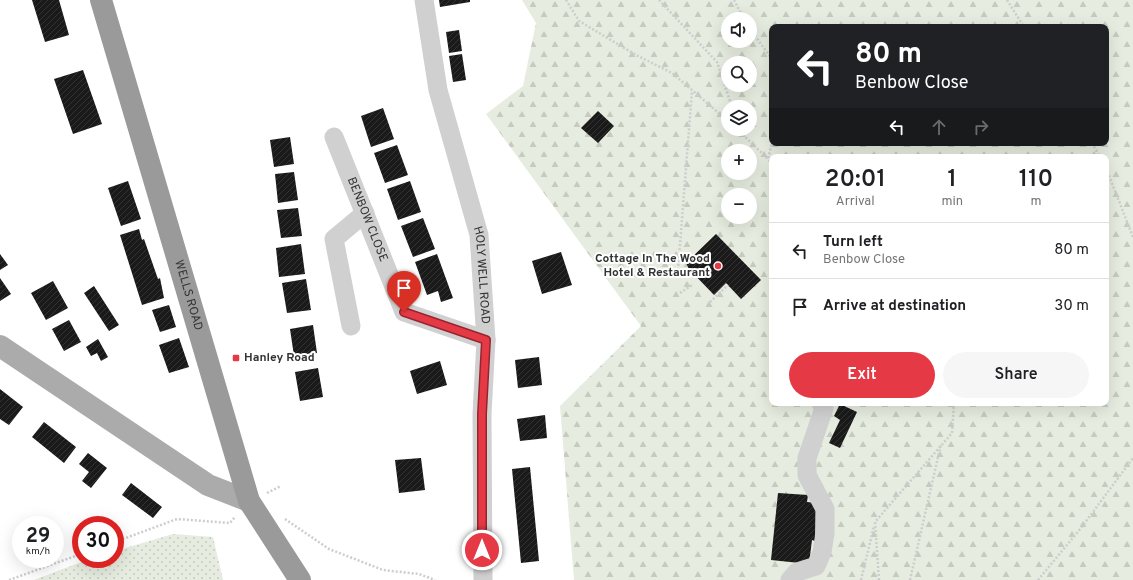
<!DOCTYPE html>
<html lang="en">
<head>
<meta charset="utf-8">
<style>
	:root { --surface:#fff; --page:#f6f6f6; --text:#202124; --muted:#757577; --line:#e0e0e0; --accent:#e63946 }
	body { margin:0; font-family:Overpass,sans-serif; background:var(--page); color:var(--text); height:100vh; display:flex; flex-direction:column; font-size:15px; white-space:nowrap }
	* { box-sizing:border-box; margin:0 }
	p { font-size:13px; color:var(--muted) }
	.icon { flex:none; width:22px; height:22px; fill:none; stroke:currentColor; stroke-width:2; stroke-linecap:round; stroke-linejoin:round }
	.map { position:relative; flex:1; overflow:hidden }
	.side { position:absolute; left:769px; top:154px; width:340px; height:252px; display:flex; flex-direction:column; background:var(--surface); border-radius:8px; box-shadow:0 4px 16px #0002 }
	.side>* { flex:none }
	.banner { position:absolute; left:769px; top:24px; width:340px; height:122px; border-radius:8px; box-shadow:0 4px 16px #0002; background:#202124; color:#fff; overflow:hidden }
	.tools { position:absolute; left:721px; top:12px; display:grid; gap:8px }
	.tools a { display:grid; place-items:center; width:36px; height:36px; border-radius:50%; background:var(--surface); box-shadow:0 4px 16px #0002; font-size:20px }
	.speed { position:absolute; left:12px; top:516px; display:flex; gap:8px; font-size:20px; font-weight:700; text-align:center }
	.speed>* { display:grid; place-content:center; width:52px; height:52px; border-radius:50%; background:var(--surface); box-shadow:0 4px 16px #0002; line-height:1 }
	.speed small { font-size:10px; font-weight:400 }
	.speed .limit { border:6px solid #d22; background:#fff; color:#111 }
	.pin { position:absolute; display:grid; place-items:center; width:34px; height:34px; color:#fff; margin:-41px -17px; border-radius:50% 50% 50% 0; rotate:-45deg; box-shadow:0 0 4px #0007 }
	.pin .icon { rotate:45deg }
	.me { position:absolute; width:44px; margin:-22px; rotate:0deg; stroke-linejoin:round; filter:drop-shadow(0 0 3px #0008) }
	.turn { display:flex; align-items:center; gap:14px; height:84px; padding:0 20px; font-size:18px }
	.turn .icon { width:52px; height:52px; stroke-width:2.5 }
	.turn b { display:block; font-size:28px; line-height:34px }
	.lanes { display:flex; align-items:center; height:38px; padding:0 20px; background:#0003; justify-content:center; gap:20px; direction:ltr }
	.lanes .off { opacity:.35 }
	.eta { display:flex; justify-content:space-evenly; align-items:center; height:68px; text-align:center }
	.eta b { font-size:24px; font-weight:600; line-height:28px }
	.cta { display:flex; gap:8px; margin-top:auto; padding:8px 20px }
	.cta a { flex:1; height:46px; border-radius:24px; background:var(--accent); color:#fff; font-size:16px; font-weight:600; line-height:46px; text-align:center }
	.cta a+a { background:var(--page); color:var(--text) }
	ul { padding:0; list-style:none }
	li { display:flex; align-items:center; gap:12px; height:56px; padding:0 20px; border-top:1px solid var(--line) }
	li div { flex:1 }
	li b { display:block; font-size:15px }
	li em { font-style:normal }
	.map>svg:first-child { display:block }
	.grass { fill:url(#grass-dots) }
	.forest { fill:url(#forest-firs); fill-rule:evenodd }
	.building { fill:url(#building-hatch) }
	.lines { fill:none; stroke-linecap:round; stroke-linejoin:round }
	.path { stroke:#cdcdcd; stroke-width:2.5; stroke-dasharray:2 2; stroke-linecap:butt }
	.minor { stroke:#d0d0d0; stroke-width:19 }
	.major { stroke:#ababab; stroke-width:22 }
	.highway { stroke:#9a9a9a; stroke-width:22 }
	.route-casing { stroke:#96252e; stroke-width:10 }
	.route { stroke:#e63946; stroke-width:7 }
	.poi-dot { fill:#e63946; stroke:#fff; stroke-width:1.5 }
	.labels { text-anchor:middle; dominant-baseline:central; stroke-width:4; stroke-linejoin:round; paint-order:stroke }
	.street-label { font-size:12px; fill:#333; stroke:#fff }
	.poi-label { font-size:12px; font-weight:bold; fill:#333; stroke:#fff; text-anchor:end }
</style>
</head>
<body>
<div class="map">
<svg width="1133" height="580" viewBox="0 0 1133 580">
	<defs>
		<pattern id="grass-dots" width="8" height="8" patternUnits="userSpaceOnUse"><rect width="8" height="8" fill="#e6ecdf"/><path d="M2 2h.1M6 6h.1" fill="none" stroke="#c6cbc0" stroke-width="1.8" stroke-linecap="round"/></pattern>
		<pattern id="forest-firs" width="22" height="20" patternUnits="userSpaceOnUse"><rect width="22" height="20" fill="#e6ecdf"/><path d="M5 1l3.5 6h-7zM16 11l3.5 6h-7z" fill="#c6cbc0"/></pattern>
		<pattern id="building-hatch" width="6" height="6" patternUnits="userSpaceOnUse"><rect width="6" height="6" fill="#1a1a1a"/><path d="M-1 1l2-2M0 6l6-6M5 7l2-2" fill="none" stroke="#333"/></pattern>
	</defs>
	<rect width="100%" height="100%" fill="#fff"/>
	<path class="grass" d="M 173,534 L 213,537 L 223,580 L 34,580 L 89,559 L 115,559 L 115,551 Z"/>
	<path class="forest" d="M 522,0 L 1133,0 L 1133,580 L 574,580 L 560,406 L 641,326 L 486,114 L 523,86 L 536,23 ZM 728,19 L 750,19 L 750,41 L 728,41 ZM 772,27 L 1106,27 L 1106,143 L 772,143 ZM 728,63 L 750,63 L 750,85 L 728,85 ZM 728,107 L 750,107 L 750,129 L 728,129 ZM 728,151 L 750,151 L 750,173 L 728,173 ZM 772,157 L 1106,157 L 1106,403 L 772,403 ZM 728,195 L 750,195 L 750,217 L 728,217 Z"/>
	<path class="building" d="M 32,0 L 59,0 L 69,35 L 45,42 Z
		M 439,0 L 470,0 L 470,2 L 440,7 Z
		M 459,30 L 462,51 L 449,53 L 446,32 Z
		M 462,54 L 466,80 L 453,82 L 449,56 Z
		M 83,70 L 102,124 L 73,134 L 54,79 Z
		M 383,108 L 394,139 L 371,147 L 361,116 Z
		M 598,111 L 614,126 L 598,143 L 581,128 Z
		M 290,137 L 294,164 L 274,167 L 270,140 Z
		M 397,145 L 408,175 L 385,183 L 374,153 Z
		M 294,172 L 298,200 L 278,203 L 275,174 Z
		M 128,181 L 141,219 L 121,226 L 108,188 Z
		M 410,181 L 421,212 L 398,220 L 387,189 Z
		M 298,208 L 302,236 L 281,238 L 277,210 Z
		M 423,218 L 435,249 L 413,257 L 401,226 Z
		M 139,229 L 142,240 L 144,239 L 158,279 L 160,278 L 164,298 L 142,305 L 120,235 Z
		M 716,234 L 761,280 L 741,299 L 726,283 L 714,295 L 689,269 L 686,263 Z
		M 301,244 L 305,274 L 279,277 L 276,248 Z
		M 561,252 L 572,285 L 542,294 L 532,261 Z
		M 0,254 L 8,265 L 0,270 Z
		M 437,254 L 453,298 L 441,302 L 438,291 L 427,295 L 415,262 Z
		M 0,278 L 11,294 L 0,301 Z
		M 306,279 L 311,310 L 287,313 L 282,283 Z
		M 53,281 L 68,308 L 46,320 L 31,293 Z
		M 94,286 L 119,325 L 109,331 L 84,293 Z
		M 169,305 L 176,327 L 160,332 L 152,310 Z
		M 69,320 L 81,342 L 64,351 L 52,329 Z
		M 313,325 L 317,353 L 294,356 L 290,329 Z
		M 179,338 L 189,367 L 169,373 L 159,345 Z
		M 98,339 L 108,357 L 101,361 L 97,353 L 91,356 L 86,347 Z
		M 539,357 L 542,385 L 518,388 L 515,360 Z
		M 440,361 L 447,385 L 417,394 L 410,371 Z
		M 318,368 L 323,397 L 300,401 L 295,372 Z
		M 0,389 L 23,407 L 9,425 L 0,419 Z
		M 840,404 L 857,412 L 840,448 L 829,443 L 840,420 L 834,416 Z
		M 545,415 L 547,438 L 520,441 L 517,419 Z
		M 44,422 L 76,447 L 64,463 L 32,437 Z
		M 88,453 L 107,468 L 91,488 L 82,481 L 89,472 L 79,464 Z
		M 421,458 L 425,490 L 399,493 L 395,460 Z
		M 530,467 L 539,561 L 521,563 L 512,469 Z
		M 131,483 L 162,507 L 153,518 L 122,495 Z
		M 778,493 L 808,495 L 807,502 L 816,503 L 815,541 L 812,540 L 809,564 L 771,560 Z"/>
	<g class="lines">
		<path class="path" d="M 566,0 L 579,21 L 636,55 L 672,73 L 728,121
			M 659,0 L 717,62 L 732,107
			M 734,0 L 744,19
			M 1007,0 L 1024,27
			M 750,29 L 772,59
			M 737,129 L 768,159
			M 1092,143 L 1100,157
			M 772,165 L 768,159 L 772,143
			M 1106,168 L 1133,237
			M 678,270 L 692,91
			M 680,293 L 692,285
			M 710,302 L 728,285
			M 267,493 L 281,486
			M 285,519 L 329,549 L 383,570 L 419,574 L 435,580
			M 115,542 L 177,519 L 230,523 L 235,517
			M 9,580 L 81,554
			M 861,580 L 874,526
			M 879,580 L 875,522 L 952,433 L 954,403
			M 910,580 L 941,444
			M 1038,580 L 1081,528 L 1133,458"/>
		<g class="minor">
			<path id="s1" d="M 424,0 L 438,90 L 479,235 L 486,340 L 482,414 L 483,580"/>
			<path id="s2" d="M 334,137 L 404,312 L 486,340"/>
			<path d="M 351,326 L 334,239 L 365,213"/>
			<path d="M 790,580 L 797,572 L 816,566 L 822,552 L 825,533 L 825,509 L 807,475 L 807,458 L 824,408 L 821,403"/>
		</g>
		<path class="major" d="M 0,346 L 208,485 L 249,501"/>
		<path class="highway" id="s3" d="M 101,0 L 249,501 L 300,580"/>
	</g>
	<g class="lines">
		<defs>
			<path id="route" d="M 404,312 L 486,340 L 482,414 L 482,550"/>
		</defs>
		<use href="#route" class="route-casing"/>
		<use href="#route" class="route"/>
	</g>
	<g class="poi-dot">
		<circle cx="718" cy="266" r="4"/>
		<rect x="232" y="354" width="8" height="8" rx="2"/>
	</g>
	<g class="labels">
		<g class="street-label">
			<text stroke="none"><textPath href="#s2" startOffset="89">BENBOW CLOSE</textPath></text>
			<text stroke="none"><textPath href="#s1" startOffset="282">HOLY WELL ROAD</textPath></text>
			<text stroke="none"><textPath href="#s3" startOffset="308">WELLS ROAD</textPath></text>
		</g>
		<g class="poi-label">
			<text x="710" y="259">Cottage In The Wood<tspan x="710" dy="14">Hotel &amp; Restaurant</tspan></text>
			<text x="244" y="358" text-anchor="start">Hanley Road</text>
		</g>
	</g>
</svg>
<div class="tools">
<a><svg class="icon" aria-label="sound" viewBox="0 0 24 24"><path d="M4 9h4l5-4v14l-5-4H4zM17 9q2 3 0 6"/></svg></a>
<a><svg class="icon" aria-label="search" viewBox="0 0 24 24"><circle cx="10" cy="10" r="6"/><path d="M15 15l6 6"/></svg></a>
<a><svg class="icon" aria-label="layers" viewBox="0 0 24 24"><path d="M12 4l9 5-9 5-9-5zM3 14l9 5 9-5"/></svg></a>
<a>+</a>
<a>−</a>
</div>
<div class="speed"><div>29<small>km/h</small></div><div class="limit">30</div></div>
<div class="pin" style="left:404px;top:312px;background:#d93025"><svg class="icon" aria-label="arrive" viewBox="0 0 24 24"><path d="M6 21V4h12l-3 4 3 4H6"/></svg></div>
<svg class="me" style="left:482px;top:550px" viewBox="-20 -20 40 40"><circle r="17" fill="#e63946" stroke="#fff" stroke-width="3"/><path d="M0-11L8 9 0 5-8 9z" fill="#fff"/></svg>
<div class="banner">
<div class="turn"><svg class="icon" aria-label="left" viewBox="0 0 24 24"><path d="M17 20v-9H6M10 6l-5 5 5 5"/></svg><div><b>80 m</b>Benbow Close</div></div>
<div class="lanes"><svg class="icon" aria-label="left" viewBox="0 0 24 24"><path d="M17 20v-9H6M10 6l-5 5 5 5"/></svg><svg class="icon off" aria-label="ahead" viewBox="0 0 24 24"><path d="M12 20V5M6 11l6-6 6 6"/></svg><svg class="icon off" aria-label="right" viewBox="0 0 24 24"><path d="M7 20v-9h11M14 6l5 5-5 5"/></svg></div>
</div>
<section class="side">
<div class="eta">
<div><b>20:01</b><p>Arrival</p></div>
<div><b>1</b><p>min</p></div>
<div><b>110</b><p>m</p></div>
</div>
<ul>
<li><svg class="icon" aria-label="left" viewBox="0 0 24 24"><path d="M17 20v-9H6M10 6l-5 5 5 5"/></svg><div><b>Turn left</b><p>Benbow Close</p></div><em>80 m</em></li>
<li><svg class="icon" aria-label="arrive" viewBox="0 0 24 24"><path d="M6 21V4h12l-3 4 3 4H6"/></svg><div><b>Arrive at destination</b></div><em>30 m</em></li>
</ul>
<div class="cta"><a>Exit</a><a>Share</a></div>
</section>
</div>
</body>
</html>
